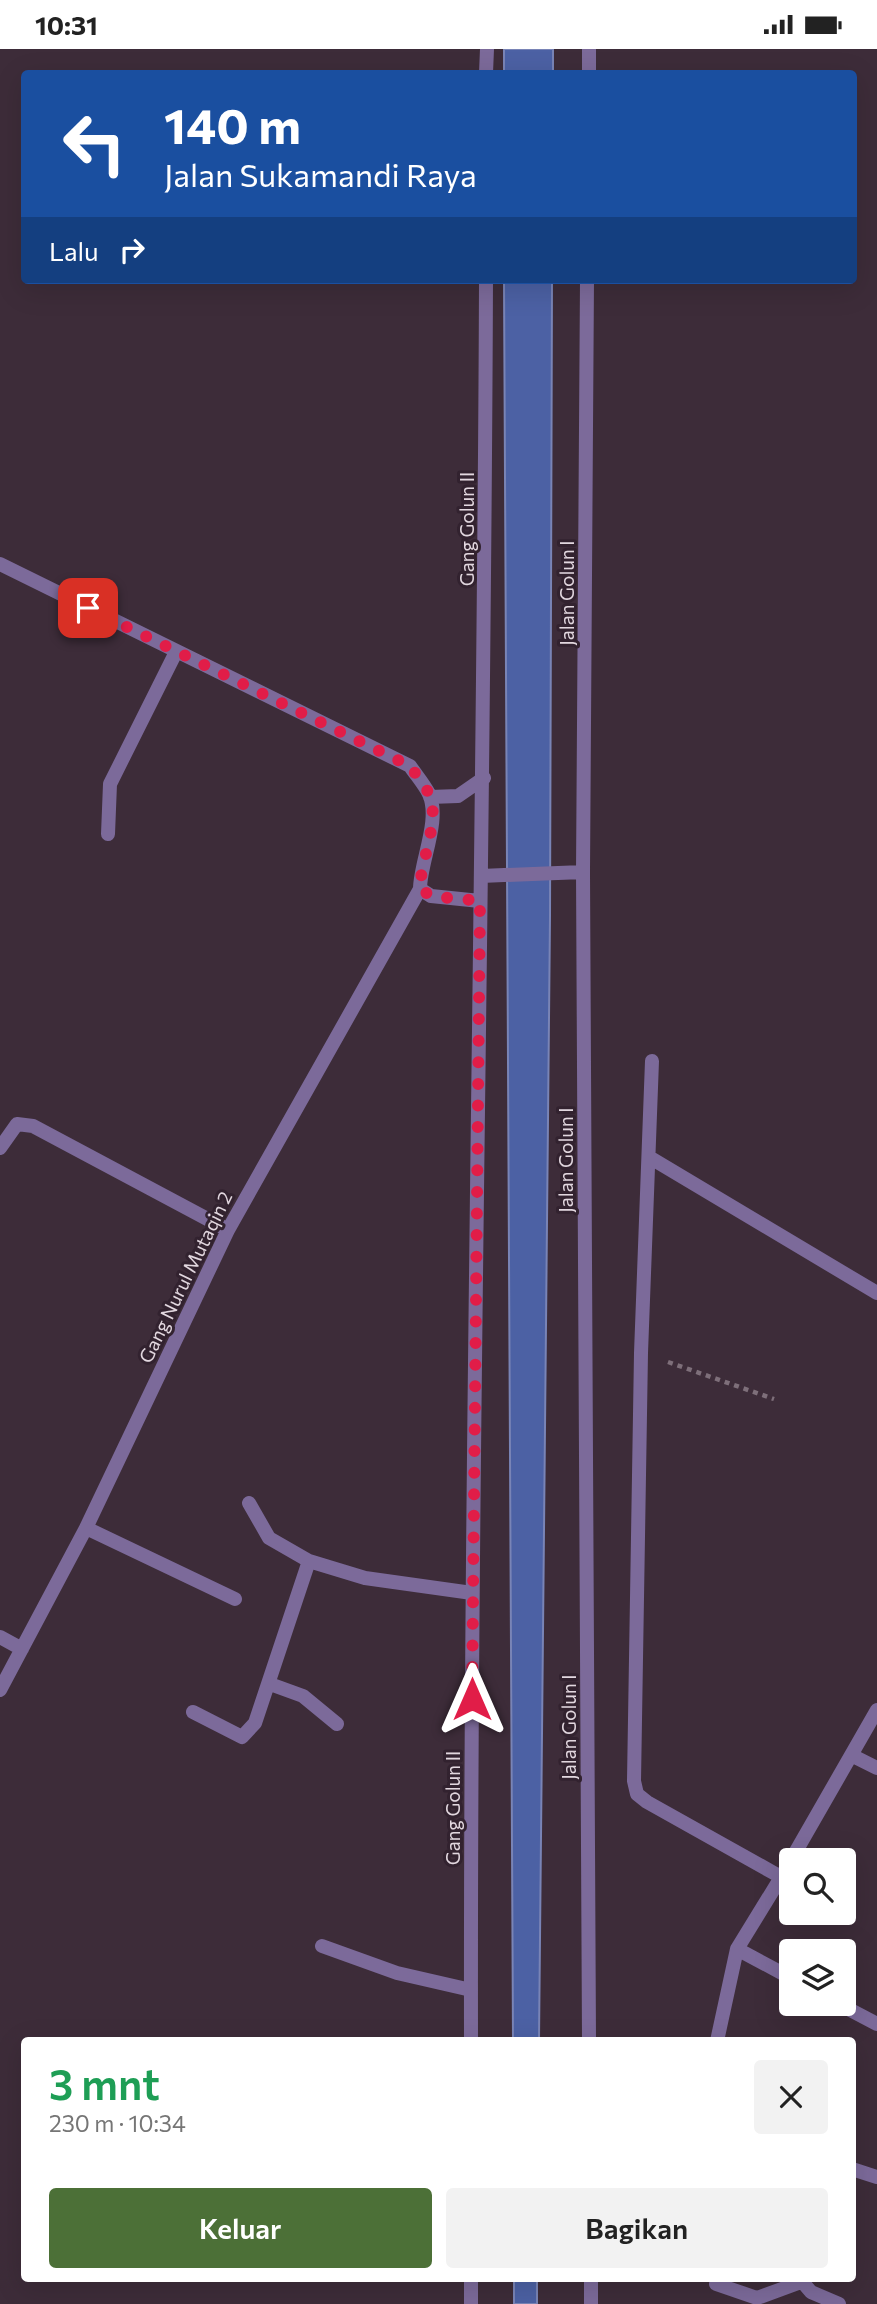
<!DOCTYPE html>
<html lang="id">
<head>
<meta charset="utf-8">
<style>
	:root { --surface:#fff; --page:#f2f2f2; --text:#222; --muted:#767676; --accent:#4c7037 }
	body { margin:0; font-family:Commissioner,sans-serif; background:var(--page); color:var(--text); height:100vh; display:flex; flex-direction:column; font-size:26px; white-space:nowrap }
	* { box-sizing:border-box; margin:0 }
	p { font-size:23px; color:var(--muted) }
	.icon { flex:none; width:38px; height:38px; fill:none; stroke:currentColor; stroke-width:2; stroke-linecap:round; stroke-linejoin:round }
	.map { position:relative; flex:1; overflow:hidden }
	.sheet { position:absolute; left:21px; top:1988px; width:835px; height:245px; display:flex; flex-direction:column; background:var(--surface); border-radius:7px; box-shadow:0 7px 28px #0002 }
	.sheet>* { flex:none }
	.guide { position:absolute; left:21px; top:21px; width:836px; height:214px; border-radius:7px; box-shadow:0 7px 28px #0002; background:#1a4fa0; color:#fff; overflow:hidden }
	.tools { position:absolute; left:779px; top:1799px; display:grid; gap:14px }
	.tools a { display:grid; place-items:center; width:77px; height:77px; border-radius:7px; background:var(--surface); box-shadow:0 7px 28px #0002; font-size:35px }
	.pin { position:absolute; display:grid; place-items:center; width:60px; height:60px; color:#fff; margin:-30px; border-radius:14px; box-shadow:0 4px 10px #0006 }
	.me { position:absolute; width:77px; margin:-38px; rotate:0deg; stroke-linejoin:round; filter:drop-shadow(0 0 5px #0008) }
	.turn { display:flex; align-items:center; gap:24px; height:147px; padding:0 28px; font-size:32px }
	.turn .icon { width:91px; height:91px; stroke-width:2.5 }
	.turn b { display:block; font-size:49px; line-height:60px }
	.then { display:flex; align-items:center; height:66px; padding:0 28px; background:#0003; gap:14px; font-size:26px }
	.round { display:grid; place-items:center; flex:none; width:74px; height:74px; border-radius:7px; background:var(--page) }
	.overview { display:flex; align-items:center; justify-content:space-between; height:119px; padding:0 28px }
	h1 { font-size:42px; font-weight:600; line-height:52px; color:#1e9e55 }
	.primary-button { display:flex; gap:14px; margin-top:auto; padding:14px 28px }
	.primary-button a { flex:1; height:80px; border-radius:7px; background:var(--accent); color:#fff; font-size:28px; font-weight:600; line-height:80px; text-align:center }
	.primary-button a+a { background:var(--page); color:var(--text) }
	.status { display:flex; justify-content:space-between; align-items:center; height:49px; padding:0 35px; background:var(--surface); direction:ltr }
	.status svg { height:19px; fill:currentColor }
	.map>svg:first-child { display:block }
	.water { fill:#4c61a4; stroke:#7984b6; stroke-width:2 }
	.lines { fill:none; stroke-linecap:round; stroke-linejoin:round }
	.path { stroke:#7e6f7a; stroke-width:4.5; stroke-dasharray:5 5; stroke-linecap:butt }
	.street { stroke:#7c6a9a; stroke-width:14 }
	.route { stroke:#e11d48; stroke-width:12; stroke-dasharray:0 21.6 }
	.labels { text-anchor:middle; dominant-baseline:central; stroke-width:6; stroke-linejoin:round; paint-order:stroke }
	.street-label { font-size:19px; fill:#e2d7df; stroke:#32222f }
</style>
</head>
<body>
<div class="status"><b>10:31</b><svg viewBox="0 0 49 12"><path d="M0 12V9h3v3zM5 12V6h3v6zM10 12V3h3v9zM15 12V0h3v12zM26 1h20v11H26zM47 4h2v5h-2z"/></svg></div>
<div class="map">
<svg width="877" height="2255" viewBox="0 0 877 2255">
	<rect width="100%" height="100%" fill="#3d2c39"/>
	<path class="water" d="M 504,0 L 553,0 L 553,24 L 504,24 Z
		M 504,231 L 552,231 L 550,867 L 539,1992 L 513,1991 Z
		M 514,2230 L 537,2230 L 537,2255 L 514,2255 Z"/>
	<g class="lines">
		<path class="path" d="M 668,1313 L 774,1350"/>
		<path class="street" d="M 486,24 L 487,0
			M 589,24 L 589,0
			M 587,231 L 583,823 L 589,1992
			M 0,515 L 410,717 C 416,726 424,735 429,745 C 441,771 420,813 420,840 L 431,847 L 480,852
			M 430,748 L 458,747 L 484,729
			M 108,785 L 110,735 L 176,603
			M 481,827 L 583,823
			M 652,1012 L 641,1304 L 634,1732 L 637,1745 L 647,1753 L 781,1828
			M 0,1099 L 17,1075 L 33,1077 L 228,1181
			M 649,1108 L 877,1244
			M 249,1454 L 269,1489 L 309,1512 L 365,1529 L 472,1544
			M 86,1479 L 235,1550
			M 0,1588 L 22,1600
			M 270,1635 L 303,1647 L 337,1675
			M 0,1641 L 86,1479 L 228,1181 L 420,840
			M 193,1663 L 242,1688 L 255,1674 L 309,1512
			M 853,1707 L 877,1719
			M 791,1811 L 877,1661
			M 322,1897 L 397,1924 L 471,1941
			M 737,1900 L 791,1929
			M 839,1955 L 877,1975
			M 471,1992 C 470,1405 484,818 486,231
			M 717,1992 L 737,1900 L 791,1812
			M 852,2120 L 877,2128
			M 471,2230 L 471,2255
			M 591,2230 L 591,2255
			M 800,2230 L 811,2243 L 839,2255
			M 716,2235 L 757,2249 L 801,2233"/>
	</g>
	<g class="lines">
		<path class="route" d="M 88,559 L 410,717 C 416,726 424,735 429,745 C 441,770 420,813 420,840 L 431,847 L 480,852 L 472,1650"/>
	</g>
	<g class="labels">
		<g class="street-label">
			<text transform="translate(466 480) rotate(-90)">Gang Golun II</text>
			<text transform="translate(566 544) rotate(-90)">Jalan Golun I</text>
			<text transform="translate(565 1111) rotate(-90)">Jalan Golun I</text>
			<text transform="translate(185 1228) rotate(-64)">Gang Nurul Mutaqin 2</text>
			<text transform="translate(568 1678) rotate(-90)">Jalan Golun I</text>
			<text transform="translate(452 1759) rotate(-90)">Gang Golun II</text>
		</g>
	</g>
</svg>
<div class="tools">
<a><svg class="icon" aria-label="search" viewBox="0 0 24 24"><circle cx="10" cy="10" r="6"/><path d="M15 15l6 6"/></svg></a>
<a><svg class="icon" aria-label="layers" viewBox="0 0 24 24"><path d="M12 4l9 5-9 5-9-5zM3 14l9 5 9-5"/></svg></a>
</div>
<div class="pin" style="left:88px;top:559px;background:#d93025"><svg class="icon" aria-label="arrive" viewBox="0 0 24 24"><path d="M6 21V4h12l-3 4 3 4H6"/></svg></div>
<svg class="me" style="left:472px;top:1650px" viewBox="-20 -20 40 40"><path d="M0-17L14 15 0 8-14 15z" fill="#e11d48" stroke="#fff" stroke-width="4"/></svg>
<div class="guide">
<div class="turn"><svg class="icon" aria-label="left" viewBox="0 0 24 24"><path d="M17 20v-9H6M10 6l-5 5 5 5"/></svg><div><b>140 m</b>Jalan Sukamandi Raya</div></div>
<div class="then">Lalu<svg class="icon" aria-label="right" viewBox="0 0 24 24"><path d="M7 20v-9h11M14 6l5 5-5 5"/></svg></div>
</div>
<section class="sheet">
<div class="overview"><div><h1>3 mnt</h1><p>230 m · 10:34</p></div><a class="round"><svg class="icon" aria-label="close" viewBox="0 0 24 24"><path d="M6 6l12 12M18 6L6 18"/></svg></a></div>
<div class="primary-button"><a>Keluar</a><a>Bagikan</a></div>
</section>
</div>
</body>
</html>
